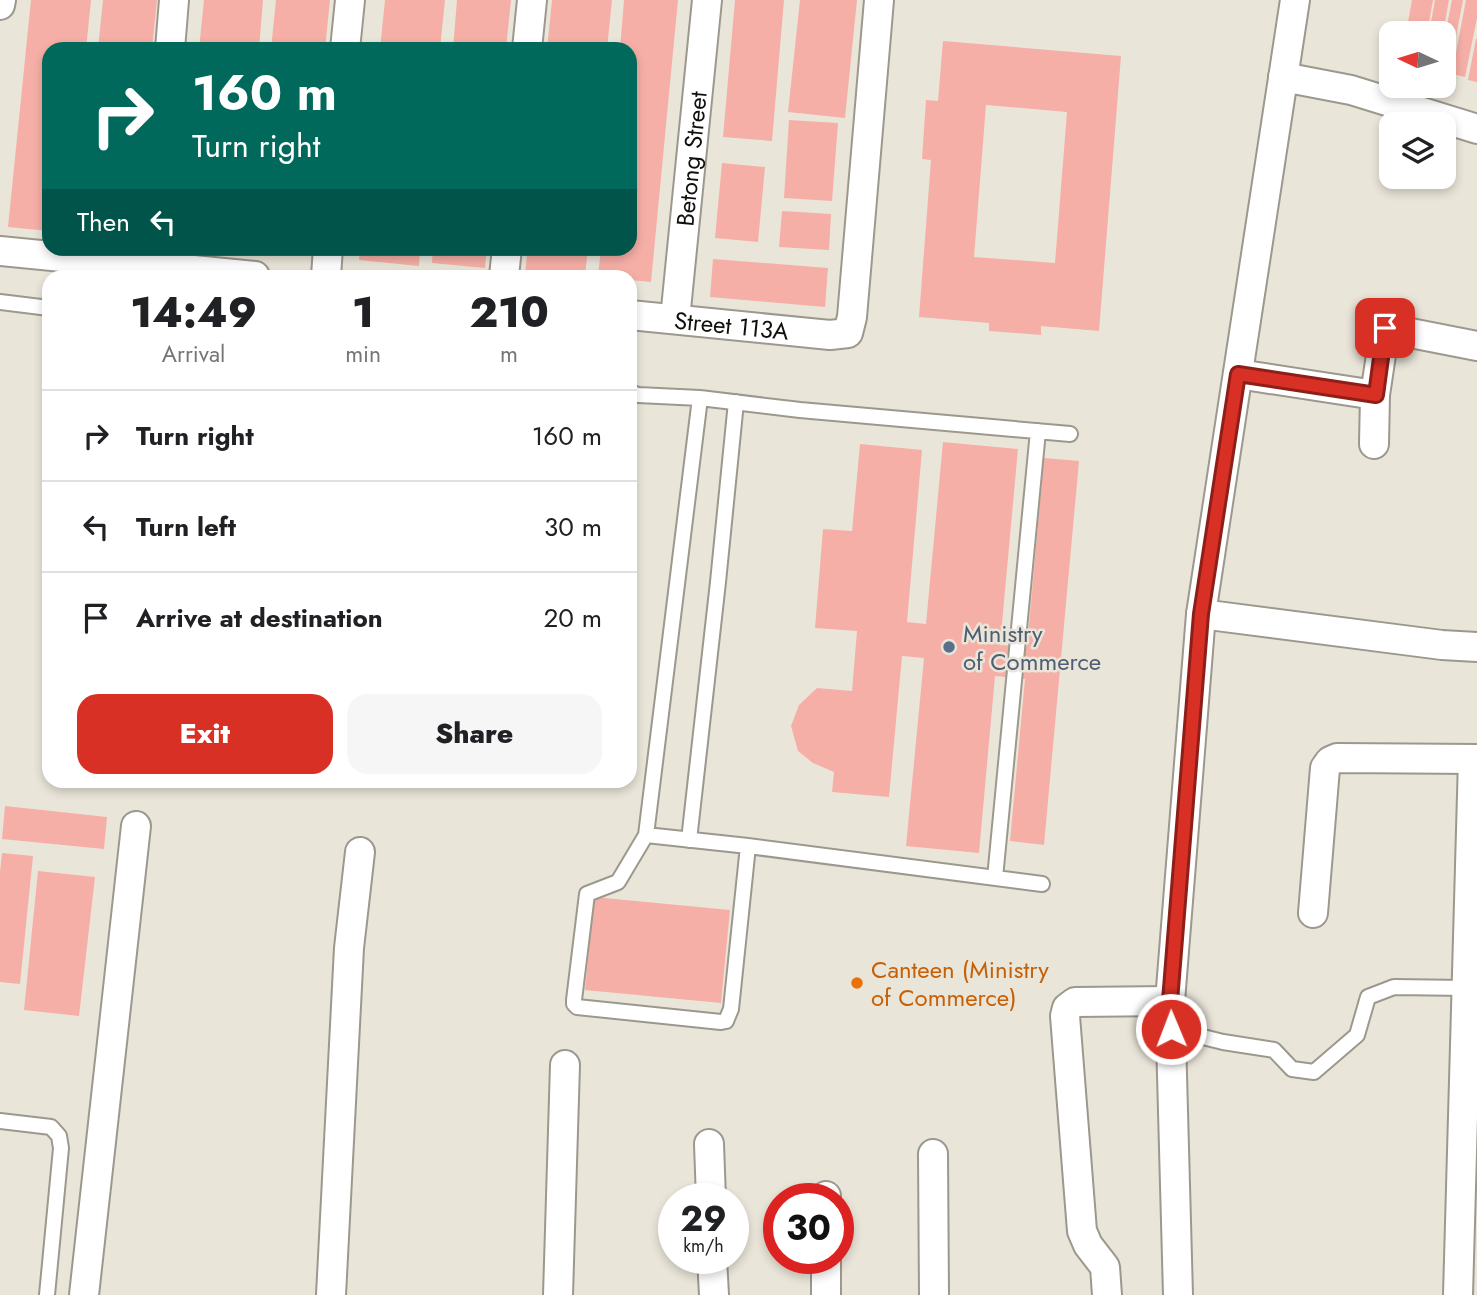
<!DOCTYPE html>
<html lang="en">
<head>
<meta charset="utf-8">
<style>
	:root { --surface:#fff; --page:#f6f6f6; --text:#202124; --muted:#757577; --line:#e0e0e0; --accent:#d93025 }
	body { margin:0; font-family:Jost,sans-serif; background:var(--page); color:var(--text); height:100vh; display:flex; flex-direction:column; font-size:26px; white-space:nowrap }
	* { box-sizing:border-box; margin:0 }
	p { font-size:23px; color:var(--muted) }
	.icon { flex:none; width:38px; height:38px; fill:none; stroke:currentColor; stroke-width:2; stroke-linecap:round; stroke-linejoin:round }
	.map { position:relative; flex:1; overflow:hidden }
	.drawer { position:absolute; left:42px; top:270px; width:595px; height:518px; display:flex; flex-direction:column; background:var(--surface); border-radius:21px; box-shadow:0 4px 10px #0003 }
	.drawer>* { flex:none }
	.banner { position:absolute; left:42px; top:42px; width:595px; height:214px; border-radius:21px; box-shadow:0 4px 10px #0003; background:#00695c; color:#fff; overflow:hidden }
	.needle { width:46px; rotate:274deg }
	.controls { position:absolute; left:1379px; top:21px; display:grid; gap:14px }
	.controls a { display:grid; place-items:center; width:77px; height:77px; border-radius:14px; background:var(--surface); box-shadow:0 4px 10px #0003; font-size:35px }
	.speed { position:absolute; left:658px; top:1183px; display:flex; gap:14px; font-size:35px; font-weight:700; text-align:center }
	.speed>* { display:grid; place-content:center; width:91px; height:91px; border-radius:50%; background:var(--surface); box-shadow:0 4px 10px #0003; line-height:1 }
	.speed small { font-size:18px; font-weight:400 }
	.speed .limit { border:10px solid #d22; background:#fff; color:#111 }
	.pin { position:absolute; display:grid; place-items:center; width:60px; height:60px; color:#fff; margin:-30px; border-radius:14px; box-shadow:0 4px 10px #0006 }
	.me { position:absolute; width:77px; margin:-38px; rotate:359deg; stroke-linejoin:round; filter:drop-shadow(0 0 5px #0008) }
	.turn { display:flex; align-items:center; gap:24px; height:147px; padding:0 35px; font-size:32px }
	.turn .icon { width:91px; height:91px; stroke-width:2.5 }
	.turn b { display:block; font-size:49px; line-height:60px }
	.then { display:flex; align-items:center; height:66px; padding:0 35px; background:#0003; gap:14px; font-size:26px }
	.eta { display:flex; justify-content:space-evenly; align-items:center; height:119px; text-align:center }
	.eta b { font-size:42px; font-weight:800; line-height:49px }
	.primary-button { display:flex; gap:14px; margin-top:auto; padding:14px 35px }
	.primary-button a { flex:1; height:80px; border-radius:21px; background:var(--accent); color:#fff; font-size:28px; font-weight:800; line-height:80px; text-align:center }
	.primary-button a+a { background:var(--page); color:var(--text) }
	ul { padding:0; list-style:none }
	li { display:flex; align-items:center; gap:21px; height:91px; padding:0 35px; border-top:2px solid var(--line) }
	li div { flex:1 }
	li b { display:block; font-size:26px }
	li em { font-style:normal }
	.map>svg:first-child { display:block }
	.building { fill:#f6afa7; fill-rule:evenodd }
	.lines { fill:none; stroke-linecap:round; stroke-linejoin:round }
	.lane-casing { stroke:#9c988d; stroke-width:18 }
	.street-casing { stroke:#9c988d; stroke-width:32 }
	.lane { stroke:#fff; stroke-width:14 }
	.street { stroke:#fff; stroke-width:28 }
	.route-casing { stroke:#8d1f18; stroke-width:18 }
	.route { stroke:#d93025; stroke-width:12 }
	.service-dot { fill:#5c6f8a; stroke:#eae5d9; stroke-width:2.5 }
	.food-dot { fill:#e8710a; stroke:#eae5d9; stroke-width:2.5 }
	.labels { text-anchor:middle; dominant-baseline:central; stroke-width:5; stroke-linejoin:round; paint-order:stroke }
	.street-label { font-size:24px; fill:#11100c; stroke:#eae5d9 }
	.service-label { font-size:24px; fill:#4e5e75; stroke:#eae5d9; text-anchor:start }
	.food-label { font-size:24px; fill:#c56008; stroke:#eae5d9; text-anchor:start }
</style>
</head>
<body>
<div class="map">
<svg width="1477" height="1295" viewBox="0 0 1477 1295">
	<rect width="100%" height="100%" fill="#eae5d9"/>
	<path class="building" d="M 31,0 L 91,0 L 86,49 L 49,49 L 49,231 L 8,227 Z
		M 103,0 L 157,0 L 152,49 L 98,49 Z
		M 204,0 L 263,0 L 259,49 L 199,49 Z
		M 276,0 L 330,0 L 325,49 L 271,49 Z
		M 385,0 L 445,0 L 440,49 L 380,49 Z
		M 457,0 L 511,0 L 506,49 L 453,49 Z
		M 552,0 L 612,0 L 607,49 L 547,49 Z
		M 624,0 L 678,0 L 651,282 L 630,280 L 630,276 L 598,276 L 601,248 L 630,248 L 630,49 L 620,49 Z
		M 735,0 L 784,0 L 772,141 L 723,137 Z
		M 800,0 L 857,0 L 845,118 L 788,112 Z
		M 1412,0 L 1433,0 L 1427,33 L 1406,33 Z
		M 1435,0 L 1449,0 L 1443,33 L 1429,33 Z
		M 1452,0 L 1463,0 L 1449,73 L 1444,72 L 1444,40 Z
		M 1466,0 L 1477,0 L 1477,18 L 1465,77 L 1452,74 Z
		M 1476,39 L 1477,39 L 1477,82 L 1468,80 Z
		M 943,41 L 1121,56 L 1099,331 L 1041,326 L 1041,335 L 989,331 L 989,323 L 919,317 L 931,160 L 922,159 L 926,100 L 938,101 ZM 986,105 L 1067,112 L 1055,263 L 974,257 Z
		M 789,120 L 838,123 L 832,201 L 784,198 Z
		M 722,163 L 765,167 L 758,242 L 715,238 Z
		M 782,211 L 831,214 L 829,250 L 779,247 Z
		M 258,248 L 306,248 L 305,255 L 258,250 Z
		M 360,248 L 420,248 L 419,266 L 359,260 Z
		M 433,248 L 487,248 L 485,268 L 432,263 Z
		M 528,248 L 588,248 L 585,276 L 558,276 L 525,273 Z
		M 713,259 L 828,268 L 825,307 L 710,297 Z
		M 943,442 L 1018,449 L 1000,645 L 1027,647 L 1044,458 L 1079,461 L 1044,845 L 1010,841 L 1025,679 L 995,676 L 979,853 L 906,846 L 924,658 L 902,656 L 889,797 L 832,792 L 834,772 L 813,763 L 798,751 L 791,726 L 799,705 L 817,688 L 852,691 L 857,631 L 815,628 L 823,529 L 852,531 L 860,444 L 922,450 L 907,622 L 926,624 Z
		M 5,806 L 107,817 L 104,849 L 2,839 Z
		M 2,853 L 33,856 L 20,984 L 0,982 L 0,872 Z
		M 38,871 L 95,877 L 79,1016 L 24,1010 Z
		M 594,897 L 730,910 L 721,1003 L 585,990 Z"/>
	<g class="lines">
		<defs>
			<path id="lane" d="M 0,302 L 49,308
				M 630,392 L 638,395 L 700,398 L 800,410 L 1070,434
				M 700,398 L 646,835 L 748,846 L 1042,884
				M 646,835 L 618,882 L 587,894 L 574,1000 L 574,1004 L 577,1007 L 721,1022 L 726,1021 L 731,1009 L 748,846
				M 689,840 L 718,582 L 736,402
				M 995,878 L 1038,431
				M 1171,1029 L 1223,1042 L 1274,1050 L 1292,1069 L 1314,1072 L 1357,1035 L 1368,997 L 1394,987 L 1466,988
				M 0,1121 L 51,1127 L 59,1136 L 61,1148 L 47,1295"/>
			<g id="street">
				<path d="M 0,5 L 1,0"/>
				<path d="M 170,49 L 174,0"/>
				<path d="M 345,49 L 350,0"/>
				<path d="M 527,49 L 532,0"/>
				<path d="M 1283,77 L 1351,90 L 1477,129"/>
				<path d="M 0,251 L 255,276"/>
				<path d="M 326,276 L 328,248"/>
				<path d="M 504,276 L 507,248"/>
				<path id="s1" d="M 630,315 L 830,335 L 848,333 L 852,317 L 879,0"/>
				<path id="s2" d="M 675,319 L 707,0"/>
				<path d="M 1238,374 L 1375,395"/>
				<path d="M 1374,444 L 1375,395 L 1385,328 L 1477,346"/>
				<path d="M 1201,614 L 1442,645 L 1477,647"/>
				<path d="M 1313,913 L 1325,768 L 1330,761 L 1337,758 L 1477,759"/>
				<path d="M 709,1144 L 711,1199"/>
				<path d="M 933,1154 L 934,1295"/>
				<path d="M 826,1196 L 826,1199"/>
				<path d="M 712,1258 L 714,1295"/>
				<path d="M 826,1258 L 826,1295"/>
				<path d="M 84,1295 L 136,826"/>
				<path d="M 331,1295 L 349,948 L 360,852"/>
				<path d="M 558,1295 L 565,1065"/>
				<path d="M 1107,1295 L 1105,1267 L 1088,1245 L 1082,1231 L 1065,1016 L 1067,1008 L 1075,1002 L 1170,1001"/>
				<path d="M 1178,1295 L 1170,1001 L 1201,614 L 1295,0"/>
				<path d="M 1458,1295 L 1473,759"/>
			</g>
		</defs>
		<use href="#lane" class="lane-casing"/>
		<use href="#street" class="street-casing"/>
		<use href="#lane" class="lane"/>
		<use href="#street" class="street"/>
	</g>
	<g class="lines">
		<defs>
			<path id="route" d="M 1171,1029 L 1170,1001 L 1201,614 L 1238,374 L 1376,395 L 1385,328"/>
		</defs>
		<use href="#route" class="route-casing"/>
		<use href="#route" class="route"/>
	</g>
	<circle class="service-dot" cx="949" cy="647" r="7"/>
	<circle class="food-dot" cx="857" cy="983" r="7"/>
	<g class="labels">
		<g class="street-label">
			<text stroke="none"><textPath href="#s2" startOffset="161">Betong Street</textPath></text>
			<text stroke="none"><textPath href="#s1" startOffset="102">Street 113A</textPath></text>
		</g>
		<g class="service-label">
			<text x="963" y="633">Ministry<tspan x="963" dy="28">of Commerce</tspan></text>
		</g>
		<g class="food-label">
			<text x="871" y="969">Canteen (Ministry<tspan x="871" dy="28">of Commerce)</tspan></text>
		</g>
	</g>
</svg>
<div class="controls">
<a><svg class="needle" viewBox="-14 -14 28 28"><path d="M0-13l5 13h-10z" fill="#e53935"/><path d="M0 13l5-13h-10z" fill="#757577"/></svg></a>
<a><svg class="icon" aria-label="layers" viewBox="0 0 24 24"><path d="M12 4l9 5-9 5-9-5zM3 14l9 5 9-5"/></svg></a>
</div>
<div class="speed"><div>29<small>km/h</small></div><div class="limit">30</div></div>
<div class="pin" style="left:1385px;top:328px;background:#d93025"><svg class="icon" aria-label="arrive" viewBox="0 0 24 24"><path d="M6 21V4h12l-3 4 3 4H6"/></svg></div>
<svg class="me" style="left:1171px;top:1029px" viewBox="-20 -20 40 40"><circle r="17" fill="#d93025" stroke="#fff" stroke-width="3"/><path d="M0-11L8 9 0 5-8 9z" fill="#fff"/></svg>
<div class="banner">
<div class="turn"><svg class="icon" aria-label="right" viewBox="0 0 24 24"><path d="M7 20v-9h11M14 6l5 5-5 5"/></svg><div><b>160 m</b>Turn right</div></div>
<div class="then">Then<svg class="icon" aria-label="left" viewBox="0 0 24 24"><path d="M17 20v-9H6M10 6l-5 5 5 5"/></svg></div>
</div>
<section class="drawer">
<div class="eta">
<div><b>14:49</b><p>Arrival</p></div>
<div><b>1</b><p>min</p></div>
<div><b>210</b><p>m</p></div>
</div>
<ul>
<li><svg class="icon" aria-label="right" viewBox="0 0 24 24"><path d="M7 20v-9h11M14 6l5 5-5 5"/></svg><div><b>Turn right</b></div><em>160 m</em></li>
<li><svg class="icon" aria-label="left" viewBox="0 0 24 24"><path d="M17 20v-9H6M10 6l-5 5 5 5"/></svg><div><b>Turn left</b></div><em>30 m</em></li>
<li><svg class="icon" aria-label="arrive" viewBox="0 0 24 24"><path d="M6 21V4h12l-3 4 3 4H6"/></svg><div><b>Arrive at destination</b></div><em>20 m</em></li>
</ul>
<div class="primary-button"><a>Exit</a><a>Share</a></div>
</section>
</div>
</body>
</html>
